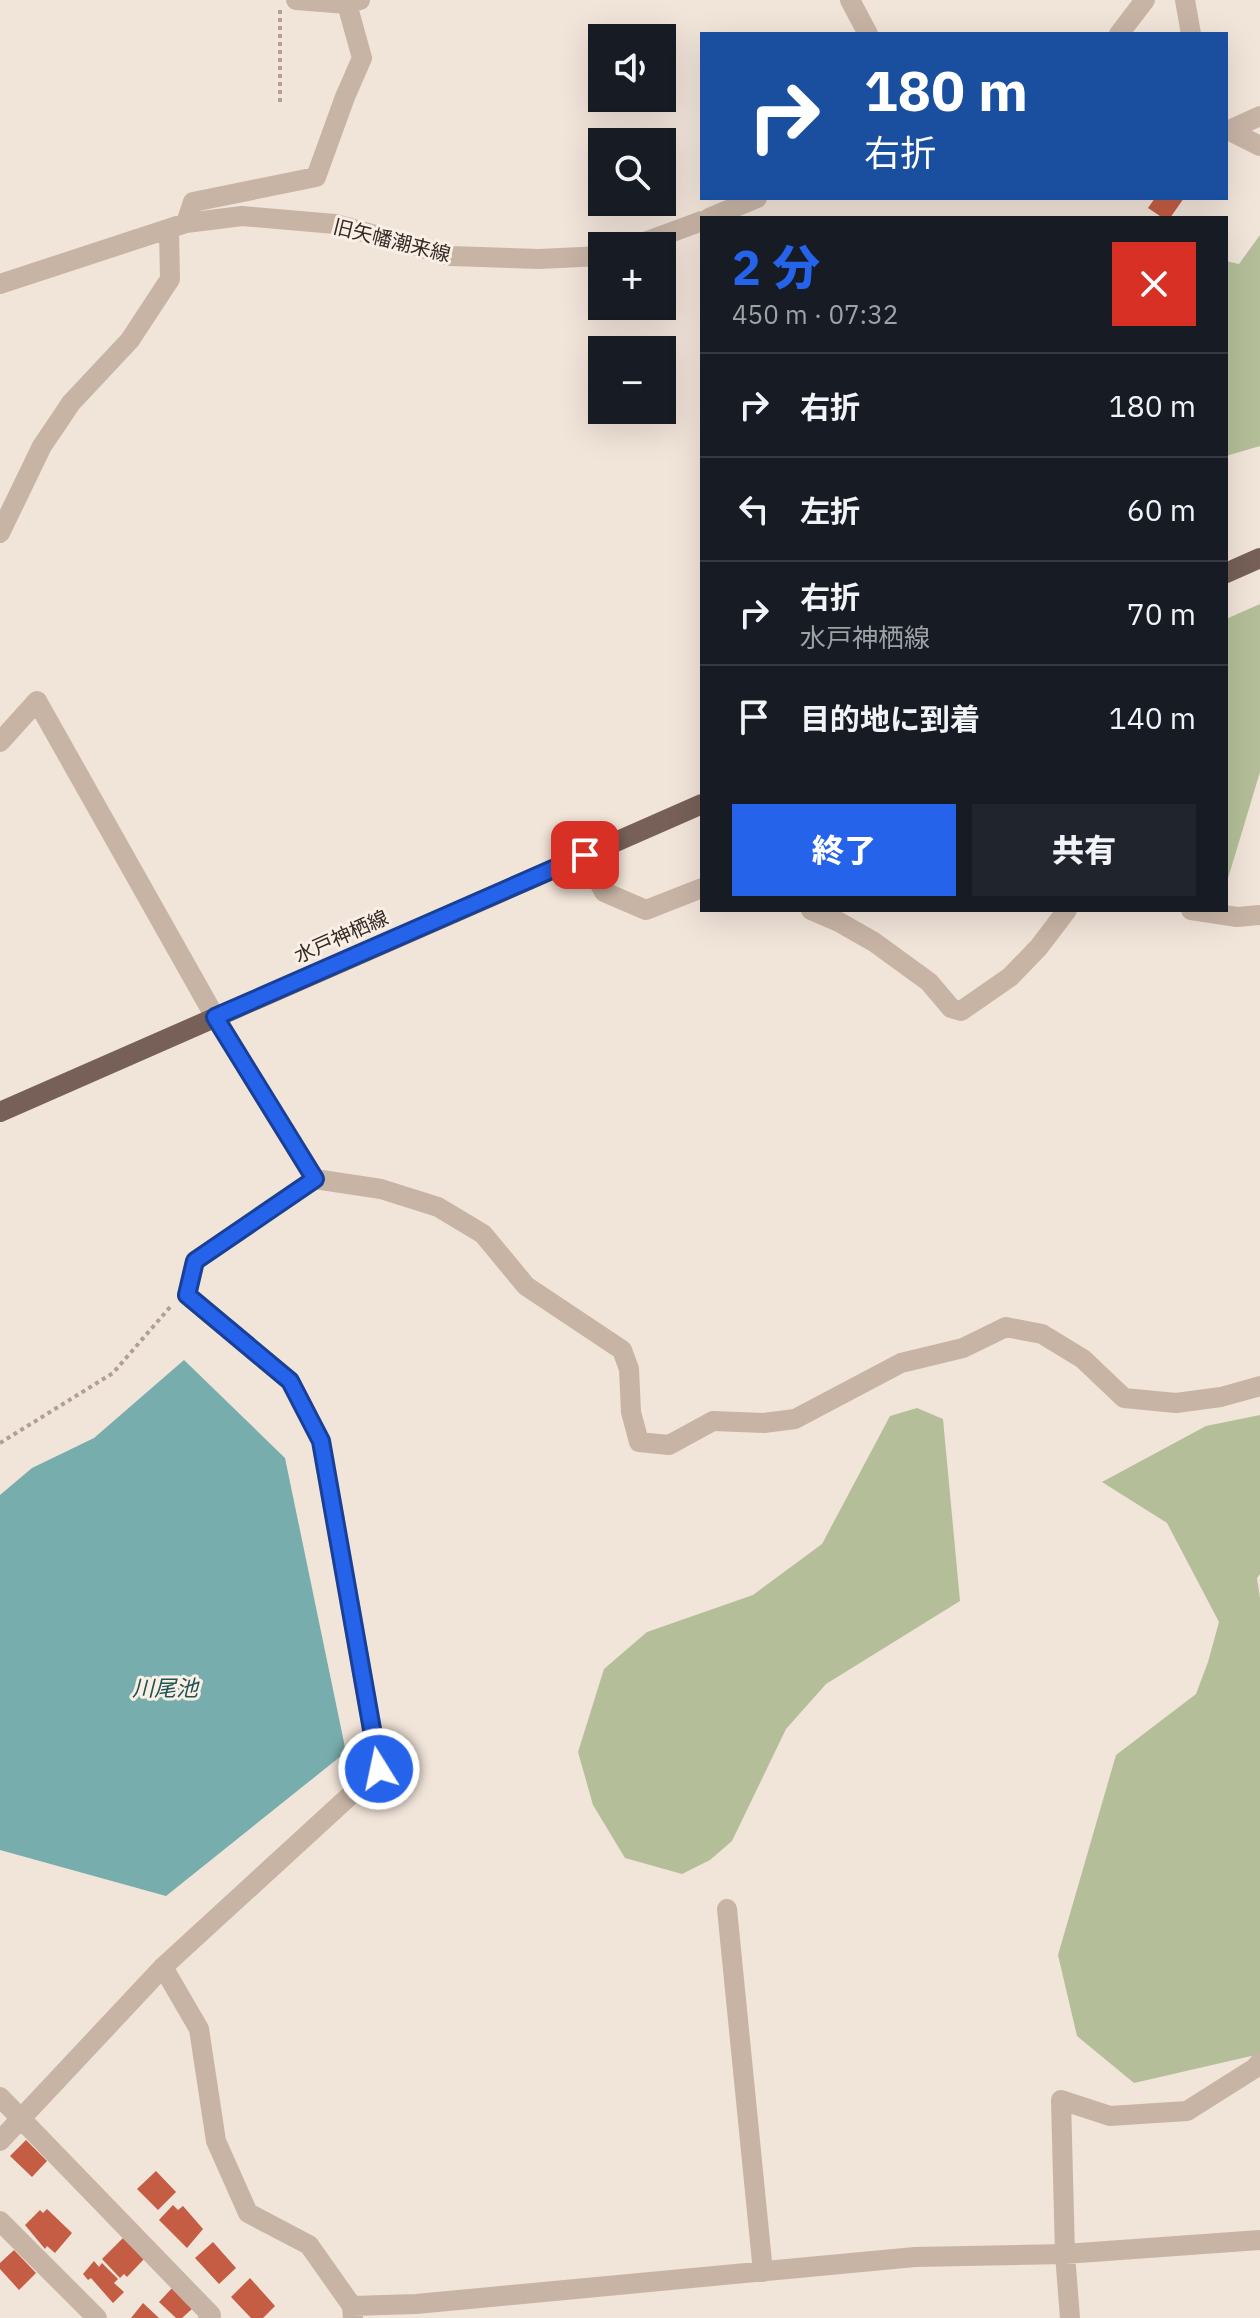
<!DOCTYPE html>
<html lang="ja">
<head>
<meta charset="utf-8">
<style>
	:root { --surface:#171b24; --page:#20242c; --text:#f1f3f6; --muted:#9ea1a6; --line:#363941; --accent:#2563eb }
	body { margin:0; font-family:"IBM Plex Sans","Noto Sans JP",sans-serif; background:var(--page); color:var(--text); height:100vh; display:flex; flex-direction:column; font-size:30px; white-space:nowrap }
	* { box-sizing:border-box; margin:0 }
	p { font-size:26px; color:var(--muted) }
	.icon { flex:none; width:44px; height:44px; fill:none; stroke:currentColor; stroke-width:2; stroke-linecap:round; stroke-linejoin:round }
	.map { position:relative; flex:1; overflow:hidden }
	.side { position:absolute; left:700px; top:216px; width:528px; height:696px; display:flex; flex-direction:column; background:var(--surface); border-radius:0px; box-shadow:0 8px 32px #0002 }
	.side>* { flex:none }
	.guide { position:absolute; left:700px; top:32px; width:528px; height:168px; border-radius:0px; box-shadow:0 8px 32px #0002; background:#1a4fa0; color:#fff; overflow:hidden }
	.tools { position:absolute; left:588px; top:24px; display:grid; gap:16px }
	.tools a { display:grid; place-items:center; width:88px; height:88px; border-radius:0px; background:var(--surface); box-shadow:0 8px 32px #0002; font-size:40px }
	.pin { position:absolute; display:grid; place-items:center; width:68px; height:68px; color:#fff; margin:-34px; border-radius:16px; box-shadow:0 4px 12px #0006 }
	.me { position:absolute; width:88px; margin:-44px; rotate:350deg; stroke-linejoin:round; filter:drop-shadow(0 0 6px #0008) }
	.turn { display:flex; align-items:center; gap:28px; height:168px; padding:0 32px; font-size:36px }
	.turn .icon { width:104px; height:104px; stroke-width:2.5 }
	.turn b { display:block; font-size:56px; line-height:68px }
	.round { display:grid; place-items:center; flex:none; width:84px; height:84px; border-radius:0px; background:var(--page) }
	.head { display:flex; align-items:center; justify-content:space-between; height:136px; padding:0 32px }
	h1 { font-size:48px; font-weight:800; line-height:60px; color:var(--accent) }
	.primary-button { display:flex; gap:16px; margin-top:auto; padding:16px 32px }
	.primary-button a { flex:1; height:92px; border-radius:0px; background:var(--accent); color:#fff; font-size:32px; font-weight:800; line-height:92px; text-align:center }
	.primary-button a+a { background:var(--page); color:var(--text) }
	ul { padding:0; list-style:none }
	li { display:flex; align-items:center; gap:24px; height:104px; padding:0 32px; border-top:2px solid var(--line) }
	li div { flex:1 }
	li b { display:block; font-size:30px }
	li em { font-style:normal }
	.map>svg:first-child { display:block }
	.green { fill:#b4bf99 }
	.water { fill:#78adad }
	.building { fill:#c45d44 }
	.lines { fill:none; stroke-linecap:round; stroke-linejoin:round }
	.path { stroke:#b49e8f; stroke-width:4; stroke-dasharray:4 4; stroke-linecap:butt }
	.minor { stroke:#c8b4a5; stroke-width:20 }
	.primary { stroke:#766057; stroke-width:20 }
	.route-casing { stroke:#184099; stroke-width:20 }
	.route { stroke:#2563eb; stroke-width:14 }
	.labels { text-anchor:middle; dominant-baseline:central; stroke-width:6; stroke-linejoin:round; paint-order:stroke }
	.street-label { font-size:20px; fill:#342a26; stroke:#f9efe5 }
	.water-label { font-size:22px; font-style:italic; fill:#1d5355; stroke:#f9efe5 }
</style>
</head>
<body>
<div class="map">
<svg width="1260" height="2318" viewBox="0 0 1260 2318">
	<rect width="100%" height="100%" fill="#f1e4d9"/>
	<path class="green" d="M 1260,235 L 1260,446 L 1226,456 L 1226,261 L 1239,264 Z
		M 1260,604 L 1260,772 L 1226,885 L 1226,619 Z
		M 917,1408 L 943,1419 L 960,1601 L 826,1684 L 786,1729 L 732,1841 L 710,1860 L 682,1874 L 625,1858 L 593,1805 L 578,1752 L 604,1669 L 647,1632 L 753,1595 L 822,1544 L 890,1416 Z
		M 1260,1415 L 1260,1574 L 1257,1578 L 1260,1598 L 1260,2054 L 1134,2083 L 1077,2036 L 1058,1955 L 1116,1755 L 1196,1694 L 1208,1662 L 1219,1622 L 1167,1523 L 1102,1482 L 1206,1426 Z"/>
	<path class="water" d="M 184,1360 L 285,1458 L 346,1752 L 166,1896 L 0,1850 L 0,1495 L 32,1468 L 94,1438 Z"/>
	<path class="building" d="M 1155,198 L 1184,198 L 1170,218 L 1163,218 L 1148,208 Z
		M 26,2140 L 47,2161 L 32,2177 L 10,2156 Z
		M 156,2171 L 176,2192 L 158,2210 L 137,2189 Z
		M 173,2205 L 178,2210 L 183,2206 L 203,2229 L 187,2248 L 159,2220 Z
		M 47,2209 L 72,2233 L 55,2253 L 47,2246 L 45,2249 L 25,2225 L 40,2210 L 43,2213 Z
		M 123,2238 L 144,2259 L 127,2277 L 124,2274 L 120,2278 L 102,2259 Z
		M 213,2242 L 236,2268 L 219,2284 L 195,2258 Z
		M 14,2250 L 36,2273 L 19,2290 L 0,2269 L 0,2263 Z
		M 94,2261 L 99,2267 L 102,2263 L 118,2279 L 114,2283 L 124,2292 L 113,2303 L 91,2278 L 88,2280 L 83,2274 Z
		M 250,2278 L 275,2306 L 263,2318 L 251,2318 L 231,2297 Z
		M 173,2287 L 193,2308 L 182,2318 L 176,2318 L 159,2302 Z
		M 143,2303 L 159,2318 L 131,2318 Z"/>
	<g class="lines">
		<path class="path" d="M 280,102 L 280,10
			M 0,1443 L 113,1373 L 171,1306"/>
		<path class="minor" d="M 296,0 L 347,4 L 360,0
			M 850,0 L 868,34
			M 1185,0 L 1191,34
			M 1119,34 L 1145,0
			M 1226,129 L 1260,146
			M 1229,130 L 1260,116
			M 709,218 L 757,198
			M 186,223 L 193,202 L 316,177 L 345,97 L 362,58 L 347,4
			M 634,246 L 702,221
			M 0,284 L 186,223 L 242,216 L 335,224 L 451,256 L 539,259 L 602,256
			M 0,533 L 42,446 L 61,418 L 71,403 L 130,340 L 170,279 L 169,229
			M 0,742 L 37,701 L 215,1017 L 315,1179
			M 585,855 L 604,892 L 646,910 L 702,888
			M 811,910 L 839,922 L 874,942 L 929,982 L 951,1008 L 961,1011 L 1010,977 L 1039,947 L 1067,910
			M 1191,910 L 1237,917 L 1260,915
			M 727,1909 L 763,2272
			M 163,1967 L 199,2029 L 216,2141 L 248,2213 L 309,2245 L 352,2306 L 353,2318
			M 0,2097 L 211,2315 L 208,2318
			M 0,2141 L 163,1967 L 379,1769 L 321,1441 L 290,1381 L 187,1295 L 195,1261 L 315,1179 L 381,1189 L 438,1207 L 483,1234 L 526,1286 L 622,1350 L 629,1369 L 631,1412 L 639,1442 L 669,1445 L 713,1421 L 764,1423 L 795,1419 L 901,1363 L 963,1348 L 1006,1327 L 1042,1334 L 1083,1359 L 1124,1398 L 1176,1403 L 1221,1397 L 1260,1386
			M 0,2221 L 97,2318
			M 352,2306 L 416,2304 L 915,2257 L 1065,2254 L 1260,2240
			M 1070,2318 L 1065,2254 L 1061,2100 L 1110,2116 L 1187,2111 L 1255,2068 L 1260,2062"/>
		<path class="primary" d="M 1226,573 L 1260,558
			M 0,1112 L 702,804"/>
	</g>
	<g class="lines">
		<defs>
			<path id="route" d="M 379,1769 L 321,1441 L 290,1381 L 187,1295 L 195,1261 L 315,1179 L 215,1017 L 585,855"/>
		</defs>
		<use href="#route" class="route-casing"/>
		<use href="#route" class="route"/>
	</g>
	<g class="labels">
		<g class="street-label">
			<text transform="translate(392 240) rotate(14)">旧矢幡潮来線</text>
			<text transform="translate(341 936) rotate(-24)">水戸神栖線</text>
		</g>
		<g class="water-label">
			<text x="165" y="1687">川尾池</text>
		</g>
	</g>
</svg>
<div class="tools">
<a><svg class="icon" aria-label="sound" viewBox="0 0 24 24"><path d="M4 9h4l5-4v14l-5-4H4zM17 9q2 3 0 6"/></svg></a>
<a><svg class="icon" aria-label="search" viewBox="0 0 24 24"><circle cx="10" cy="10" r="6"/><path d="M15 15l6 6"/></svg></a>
<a>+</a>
<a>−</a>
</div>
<div class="pin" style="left:585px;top:855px;background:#d93025"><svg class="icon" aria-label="arrive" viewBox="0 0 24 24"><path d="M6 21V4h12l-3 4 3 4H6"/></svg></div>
<svg class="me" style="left:379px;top:1769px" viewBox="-20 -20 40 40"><circle r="17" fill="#2563eb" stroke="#fff" stroke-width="3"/><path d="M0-11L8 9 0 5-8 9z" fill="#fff"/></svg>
<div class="guide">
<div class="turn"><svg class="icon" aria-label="right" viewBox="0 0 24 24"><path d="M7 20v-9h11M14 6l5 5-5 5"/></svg><div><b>180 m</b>右折</div></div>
</div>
<section class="side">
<div class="head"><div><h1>2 分</h1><p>450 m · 07:32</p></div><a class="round" style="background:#d93025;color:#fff"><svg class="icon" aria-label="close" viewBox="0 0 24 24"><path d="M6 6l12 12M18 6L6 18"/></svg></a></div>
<ul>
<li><svg class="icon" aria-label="right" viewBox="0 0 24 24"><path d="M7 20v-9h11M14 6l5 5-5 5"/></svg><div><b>右折</b></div><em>180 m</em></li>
<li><svg class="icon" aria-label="left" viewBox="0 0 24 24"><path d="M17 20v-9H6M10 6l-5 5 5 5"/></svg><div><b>左折</b></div><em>60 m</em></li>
<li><svg class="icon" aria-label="right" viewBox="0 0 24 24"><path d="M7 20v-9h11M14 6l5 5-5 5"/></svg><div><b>右折</b><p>水戸神栖線</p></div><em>70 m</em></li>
<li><svg class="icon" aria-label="arrive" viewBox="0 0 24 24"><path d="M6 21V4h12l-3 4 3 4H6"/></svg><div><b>目的地に到着</b></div><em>140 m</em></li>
</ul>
<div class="primary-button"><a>終了</a><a>共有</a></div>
</section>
</div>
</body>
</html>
